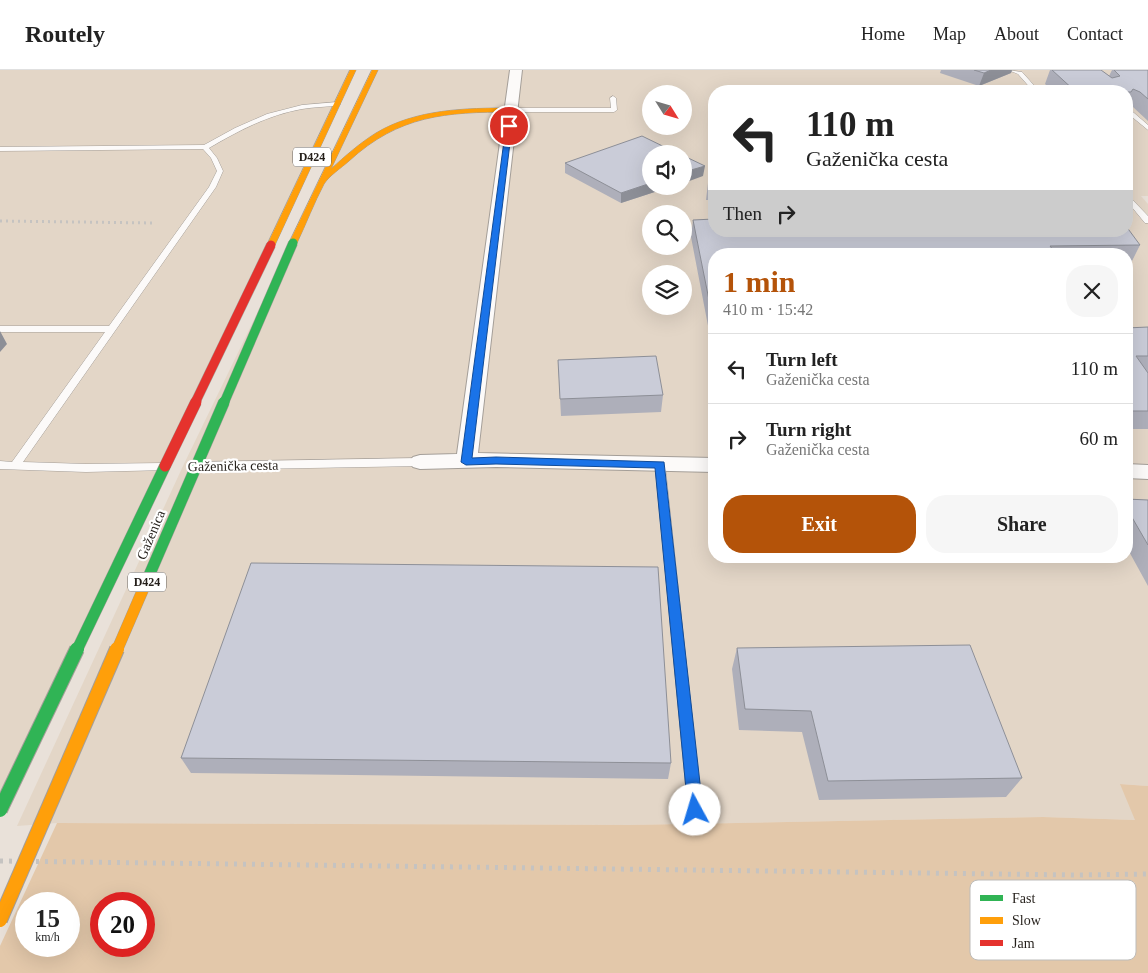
<!DOCTYPE html>
<html lang="en">
<head>
<meta charset="utf-8">
<style>
	:root { --surface:#fff; --page:#f6f6f6; --text:#222; --muted:#767676; --line:#e0e0e0; --accent:#b45309 }
	body { margin:0; font-family:"Times New Roman",serif; background:var(--page); color:var(--text); height:100vh; display:flex; flex-direction:column; font-size:19px; white-space:nowrap }
	* { box-sizing:border-box; margin:0 }
	p { font-size:16px; color:var(--muted) }
	.icon { flex:none; width:28px; height:28px; fill:none; stroke:currentColor; stroke-width:2; stroke-linecap:round; stroke-linejoin:round }
	.map { position:relative; flex:1; overflow:hidden }
	.drawer { position:absolute; left:708px; top:178px; width:425px; height:315px; display:flex; flex-direction:column; background:var(--surface); border-radius:20px; box-shadow:0 5px 20px #0002 }
	.drawer>* { flex:none }
	.top-card { position:absolute; left:708px; top:15px; width:425px; height:152px; border-radius:20px; box-shadow:0 5px 20px #0002; background:#fff; color:var(--text); overflow:hidden }
	.needle { width:32px; rotate:127deg }
	.tools { position:absolute; left:642px; top:15px; display:grid; gap:10px }
	.tools a { display:grid; place-items:center; width:50px; height:50px; border-radius:50%; background:var(--surface); box-shadow:0 5px 20px #0002; font-size:25px }
	.speed { position:absolute; left:15px; top:822px; display:flex; gap:10px; font-size:25px; font-weight:700; text-align:center }
	.speed>* { display:grid; place-content:center; width:65px; height:65px; border-radius:50%; background:var(--surface); box-shadow:0 5px 20px #0002; line-height:1 }
	.speed small { font-size:12px; font-weight:400 }
	.speed .limit { border:8px solid #d22; background:#fff; color:#111 }
	.pin { position:absolute; display:grid; place-items:center; width:42px; height:42px; color:#fff; margin:-21px; border:2px solid #fff; border-radius:50%; box-shadow:0 1px 5px #0007 }
	.me { position:absolute; width:55px; margin:-28px; rotate:354deg; stroke-linejoin:round; filter:drop-shadow(0 0 4px #0008) }
	.turn { display:flex; align-items:center; gap:18px; height:105px; padding:0 15px; font-size:22px }
	.turn .icon { width:65px; height:65px; stroke-width:2.5 }
	.turn b { display:block; font-size:35px; line-height:42px }
	.then { display:flex; align-items:center; height:48px; padding:0 15px; background:#0003; gap:10px; font-size:19px }
	.round { display:grid; place-items:center; flex:none; width:52px; height:52px; border-radius:20px; background:var(--page) }
	.headline { display:flex; align-items:center; justify-content:space-between; height:85px; padding:0 15px }
	h1 { font-size:30px; font-weight:600; line-height:38px; color:var(--accent) }
	.cta { display:flex; gap:10px; margin-top:auto; padding:10px 15px }
	.cta a { flex:1; height:58px; border-radius:20px; background:var(--accent); color:#fff; font-size:20px; font-weight:600; line-height:58px; text-align:center }
	.cta a+a { background:var(--page); color:var(--text) }
	ul { padding:0; list-style:none }
	li { display:flex; align-items:center; gap:15px; height:70px; padding:0 15px; border-top:1px solid var(--line) }
	li div { flex:1 }
	li b { display:block; font-size:19px }
	li em { font-style:normal }
	header { display:flex; align-items:center; gap:30px; box-sizing:border-box; height:70px; padding:0 25px; background:var(--surface); border-bottom:1px solid var(--line) }
	header strong { font-size:24px }
	nav { display:flex; gap:28px; margin-inline-start:auto; font-size:18px }
	.map>svg:first-child { display:block }
	.built { fill:#e3d6c7; fill-rule:evenodd }
	.green { fill:#e3c8aa; fill-rule:evenodd }
	.lines { fill:none; stroke-linecap:round; stroke-linejoin:round }
	.lane-casing { stroke:#a49e98; stroke-width:1 }
	.street-casing { stroke:#a49e98; stroke-width:2 }
	.slow-casing { stroke:#a49e98; stroke-width:1 }
	.lane { fill:#fcfaf9; fill-rule:evenodd }
	.street { fill:#fcfaf9; fill-rule:evenodd }
	.slow { fill:#ff9f0a; fill-rule:evenodd }
	.rail-far1 { stroke:#c5c3c1; stroke-width:3; stroke-dasharray:2 4; stroke-linecap:butt }
	.rail { stroke:#c5c3c1; stroke-width:5; stroke-dasharray:3 6; stroke-linecap:butt }
	.fast-bridge-far2-casing { stroke:#a49e98; stroke-width:10; stroke-linecap:butt }
	.fast-bridge-far1-casing { stroke:#a49e98; stroke-width:12; stroke-linecap:butt }
	.fast-bridge-casing { stroke:#a49e98; stroke-width:16; stroke-linecap:butt }
	.slow-bridge-far1-casing { stroke:#a49e98; stroke-width:12; stroke-linecap:butt }
	.slow-bridge-casing { stroke:#a49e98; stroke-width:16; stroke-linecap:butt }
	.jam-bridge-far1-casing { stroke:#a49e98; stroke-width:10; stroke-linecap:butt }
	.jam-bridge-casing { stroke:#a49e98; stroke-width:12; stroke-linecap:butt }
	.fast-bridge-far2 { stroke:#30b455; stroke-width:9 }
	.fast-bridge-far1 { stroke:#30b455; stroke-width:11 }
	.fast-bridge { stroke:#30b455; stroke-width:14 }
	.slow-bridge-far1 { stroke:#ff9f0a; stroke-width:11 }
	.slow-bridge { stroke:#ff9f0a; stroke-width:14 }
	.jam-bridge-far1 { stroke:#e5322d; stroke-width:9 }
	.jam-bridge { stroke:#e5322d; stroke-width:11 }
	.wall { fill:#aeafba }
	.shaded-wall { fill:#8d8f97 }
	.building { fill:#caccd8; stroke:#8d8f97 }
	.route { fill:#1a73e8; stroke:#114b97 }
	.labels { text-anchor:middle; dominant-baseline:central; stroke-width:4.5; stroke-linejoin:round; paint-order:stroke }
	.shield { fill:#fff; stroke:#66625f; stroke-width:1 }
	.shield-label { font-size:12px; font-weight:bold; fill:#241f1a }
	.street-label { font-size:14px; fill:#241f1a; stroke:#fff }
	.key { fill:#fff; stroke:#bdbcba; stroke-width:1 }
	.key-label { font-size:14px; fill:#241f1a }
</style>
</head>
<body>
<header>
<strong>Routely</strong>
<nav><a>Home</a><a>Map</a><a>About</a><a>Contact</a></nav>
</header>
<div class="map">
<svg width="1148" height="903" viewBox="0 0 1148 903">
	<rect width="100%" height="100%" fill="#e9e1d9"/>
	<path class="built" d="M 0,0 L 353,0 L 0,738 Z
		M 375,0 L 1148,0 L 1148,126 L 1141,126 L 1148,134 L 1148,716 L 1121,714 L 1136,750 L 1043,747 L 630,755 L 57,753 L 17,756 L 183,396 ZM 714,21 L 1126,21 L 1126,161 L 714,161 ZM 651,24 L 684,24 L 684,56 L 651,56 ZM 651,84 L 684,84 L 684,116 L 651,116 ZM 651,144 L 684,144 L 684,176 L 651,176 ZM 714,184 L 1126,184 L 1126,486 L 714,486 ZM 651,204 L 684,204 L 684,236 L 651,236 Z"/>
	<path class="green" d="M 1120,714 L 1148,716 L 1148,903 L 0,903 L 0,876 L 57,753 L 630,755 L 1043,747 L 1135,750 ZM 26,834 L 69,834 L 69,876 L 26,876 ZM 101,834 L 144,834 L 144,876 L 101,876 Z"/>
	<g class="lines">
		<defs>
			<path id="lane" d="M 1008,0 L 1022,2 L 1039,21 L 1033,21 L 1018,4 Z
				M 613,26 L 616,28 L 617,40 L 614,42 L 511,42 L 508,40 L 511,38 L 611,38 L 610,28 Z
				M 338,32 L 340,33 L 340,35 C 327,37 314,37 302,39 C 268,45 238,61 209,78 L 217,88 L 223,101 L 216,117 L 23,392 L 86,394 L 163,393 L 167,394 L 168,397 L 167,400 L 86,402 L 0,399 L 0,391 L 12,392 L 105,262 L 0,262 L 0,256 L 109,256 L 209,117 L 217,101 L 211,88 L 203,79 L 0,81 L 0,77 L 204,75 L 235,58 L 267,44 L 302,35 Z
				M 1126,36 L 1148,55 L 1148,60 L 1126,42 Z
				M 1126,123 L 1148,146 L 1148,153 L 1145,153 L 1126,130 Z
				M 420,388 L 425,392 L 420,396 L 197,400 L 192,396 L 197,392 Z
				M 660,391 L 665,395 L 702,740 L 700,745 L 695,747 L 690,745 L 688,740 L 655,395 Z"/>
			<path id="street" d="M 510,0 L 522,0 L 478,383 L 714,388 L 714,402 L 496,397 L 420,399 L 413,397 L 409,392 L 413,387 L 420,385 L 457,384 Z
				M 1126,394 L 1148,395 L 1148,409 L 1126,408 Z"/>
			<path id="slow" d="M 350,0 L 356,0 L 275,175 L 268,177 L 267,175 Z
				M 372,0 L 378,0 L 331,99 C 345,86 360,73 376,63 C 416,39 466,38 511,38 L 514,40 L 511,42 C 446,42 399,45 349,91 C 341,98 329,106 324,114 C 314,133 306,154 297,173 L 290,175 L 289,173 Z"/>
		</defs>
		<use href="#lane" class="lane-casing"/>
		<use href="#street" class="street-casing"/>
		<use href="#slow" class="slow-casing"/>
		<use href="#lane" class="lane"/>
		<use href="#street" class="street"/>
		<use href="#slow" class="slow"/>
		<path class="rail-far1" d="M 0,151 L 155,153"/>
		<path class="rail" d="M 0,791 L 1075,805 L 1148,804"/>
		<defs>
			<path id="fast-bridge-far2" d="M 224,333 L 293,173"/>
			<path id="fast-bridge-far1" d="M 148,508 L 224,332
				M 77,580 L 165,396"/>
			<path id="fast-bridge" d="M 0,740 L 77,579"/>
			<path id="slow-bridge-far1" d="M 117,580 L 148,508"/>
			<path id="slow-bridge" d="M 0,850 L 117,579"/>
			<path id="jam-bridge-far1" d="M 195,333 L 271,175"/>
			<path id="jam-bridge" d="M 165,396 L 196,332"/>
		</defs>
		<use href="#fast-bridge-far2" class="fast-bridge-far2-casing"/>
		<use href="#fast-bridge-far1" class="fast-bridge-far1-casing"/>
		<use href="#fast-bridge" class="fast-bridge-casing"/>
		<use href="#slow-bridge-far1" class="slow-bridge-far1-casing"/>
		<use href="#slow-bridge" class="slow-bridge-casing"/>
		<use href="#jam-bridge-far1" class="jam-bridge-far1-casing"/>
		<use href="#jam-bridge" class="jam-bridge-casing"/>
		<use href="#fast-bridge-far2" class="fast-bridge-far2"/>
		<use href="#fast-bridge-far1" class="fast-bridge-far1"/>
		<use href="#fast-bridge" class="fast-bridge"/>
		<use href="#slow-bridge-far1" class="slow-bridge-far1"/>
		<use href="#slow-bridge" class="slow-bridge"/>
		<use href="#jam-bridge-far1" class="jam-bridge-far1"/>
		<use href="#jam-bridge" class="jam-bridge"/>
	</g>
	<path class="wall" d="M 941,0 L 1012,0 L 1011,3 L 979,16 L 940,3 Z
		M 1050,0 L 1101,0 L 1109,6 L 1112,0 L 1148,0 L 1148,51 L 1133,37 L 1126,34 L 1126,21 L 1053,21 L 1045,14 Z
		M 565,93 L 651,116 L 673,116 L 621,133 L 565,103 Z
		M 714,110 L 714,130 L 706,130 L 708,113 Z
		M 693,150 L 1140,175 L 1131,193 L 1126,193 L 1126,184 L 714,184 L 714,287 L 691,167 Z
		M 1148,257 L 1148,359 L 1126,359 L 1126,258 Z
		M 558,290 L 663,325 L 661,342 L 561,346 Z
		M 1126,429 L 1148,430 L 1148,516 L 1126,476 Z
		M 737,578 L 1022,708 L 1006,727 L 819,730 L 802,662 L 739,660 L 732,599 Z
		M 181,688 L 671,693 L 668,709 L 191,703 Z"/>
	<path class="shaded-wall" d="M 991,0 L 1012,0 L 1011,3 L 979,16 L 984,3 Z
		M 705,96 L 703,106 L 684,113 L 684,102 Z
		M 651,113 L 651,116 L 673,116 L 621,133 L 621,123 Z
		M 0,261 L 7,274 L 0,282 Z"/>
	<path class="building" d="M 974,0 L 991,0 L 984,3 Z
		M 1052,0 L 1101,0 L 1112,8 L 1120,6 L 1114,0 L 1148,0 L 1148,29 L 1140,22 L 1133,19 L 1131,22 L 1126,22 L 1126,21 L 1075,21 Z
		M 642,66 L 679,84 L 651,84 L 651,113 L 621,123 L 565,93 Z
		M 684,86 L 705,96 L 684,102 Z
		M 714,149 L 714,161 L 1126,161 L 1126,156 L 1140,175 L 1050,176 L 1056,184 L 714,184 L 714,255 L 693,150 Z
		M 1148,257 L 1148,286 L 1136,286 L 1148,303 L 1148,341 L 1126,341 L 1126,258 Z
		M 656,286 L 663,325 L 560,329 L 558,290 Z
		M 1126,429 L 1148,430 L 1148,475 L 1126,437 Z
		M 251,493 L 658,497 L 671,693 L 181,688 Z
		M 970,575 L 1022,708 L 828,711 L 811,641 L 745,639 L 737,578 Z"/>
	<path class="route" d="M 509,54 L 512,56 L 472,388 L 496,387 L 664,392 L 703,740 L 701,745 L 695,747 L 690,745 L 688,740 L 655,398 L 496,394 L 466,395 L 461,392 L 506,56 Z"/>
	<g class="labels">
		<g class="shield">
			<rect x="293" y="77.5" width="38" height="19" rx="4"/>
			<rect x="128" y="502.5" width="38" height="19" rx="4"/>
		</g>
		<g class="shield-label">
			<text x="312" y="87">D424</text>
			<text x="147" y="512">D424</text>
		</g>
		<g class="street-label">
			<text transform="translate(233 396) rotate(-1)">Gaženička cesta</text>
			<text transform="translate(151 465) rotate(-67)">Gaženica</text>
		</g>
	</g>
	<rect x="970" y="810" width="166" height="80" rx="8" class="key"/>
	<rect x="980" y="825" width="23" height="6" fill="#30b455"/>
	<rect x="980" y="847" width="23" height="7" fill="#ff9f0a"/>
	<rect x="980" y="870" width="23" height="6" fill="#e5322d"/>
	<g class="key-label">
		<text x="1012" y="833">Fast</text>
		<text x="1012" y="855">Slow</text>
		<text x="1012" y="878">Jam</text>
	</g>
</svg>
<div class="tools">
<a><svg class="needle" viewBox="-14 -14 28 28"><path d="M0-13l5 13h-10z" fill="#e53935"/><path d="M0 13l5-13h-10z" fill="#767676"/></svg></a>
<a><svg class="icon" aria-label="sound" viewBox="0 0 24 24"><path d="M4 9h4l5-4v14l-5-4H4zM17 9q2 3 0 6"/></svg></a>
<a><svg class="icon" aria-label="search" viewBox="0 0 24 24"><circle cx="10" cy="10" r="6"/><path d="M15 15l6 6"/></svg></a>
<a><svg class="icon" aria-label="layers" viewBox="0 0 24 24"><path d="M12 4l9 5-9 5-9-5zM3 14l9 5 9-5"/></svg></a>
</div>
<div class="speed"><div>15<small>km/h</small></div><div class="limit">20</div></div>
<div class="pin" style="left:509px;top:56px;background:#d93025"><svg class="icon" aria-label="arrive" viewBox="0 0 24 24"><path d="M6 21V4h12l-3 4 3 4H6"/></svg></div>
<svg class="me" style="left:695px;top:740px" viewBox="-20 -20 40 40"><circle r="19" fill="#fff"/><path d="M0-13L10 11 0 6-10 11z" fill="#1a73e8"/></svg>
<div class="top-card">
<div class="turn"><svg class="icon" aria-label="left" viewBox="0 0 24 24"><path d="M17 20v-9H6M10 6l-5 5 5 5"/></svg><div><b>110 m</b>Gaženička cesta</div></div>
<div class="then">Then<svg class="icon" aria-label="right" viewBox="0 0 24 24"><path d="M7 20v-9h11M14 6l5 5-5 5"/></svg></div>
</div>
<section class="drawer">
<div class="headline"><div><h1>1 min</h1><p>410 m · 15:42</p></div><a class="round"><svg class="icon" aria-label="close" viewBox="0 0 24 24"><path d="M6 6l12 12M18 6L6 18"/></svg></a></div>
<ul>
<li><svg class="icon" aria-label="left" viewBox="0 0 24 24"><path d="M17 20v-9H6M10 6l-5 5 5 5"/></svg><div><b>Turn left</b><p>Gaženička cesta</p></div><em>110 m</em></li>
<li><svg class="icon" aria-label="right" viewBox="0 0 24 24"><path d="M7 20v-9h11M14 6l5 5-5 5"/></svg><div><b>Turn right</b><p>Gaženička cesta</p></div><em>60 m</em></li>
</ul>
<div class="cta"><a>Exit</a><a>Share</a></div>
</section>
</div>
</body>
</html>
